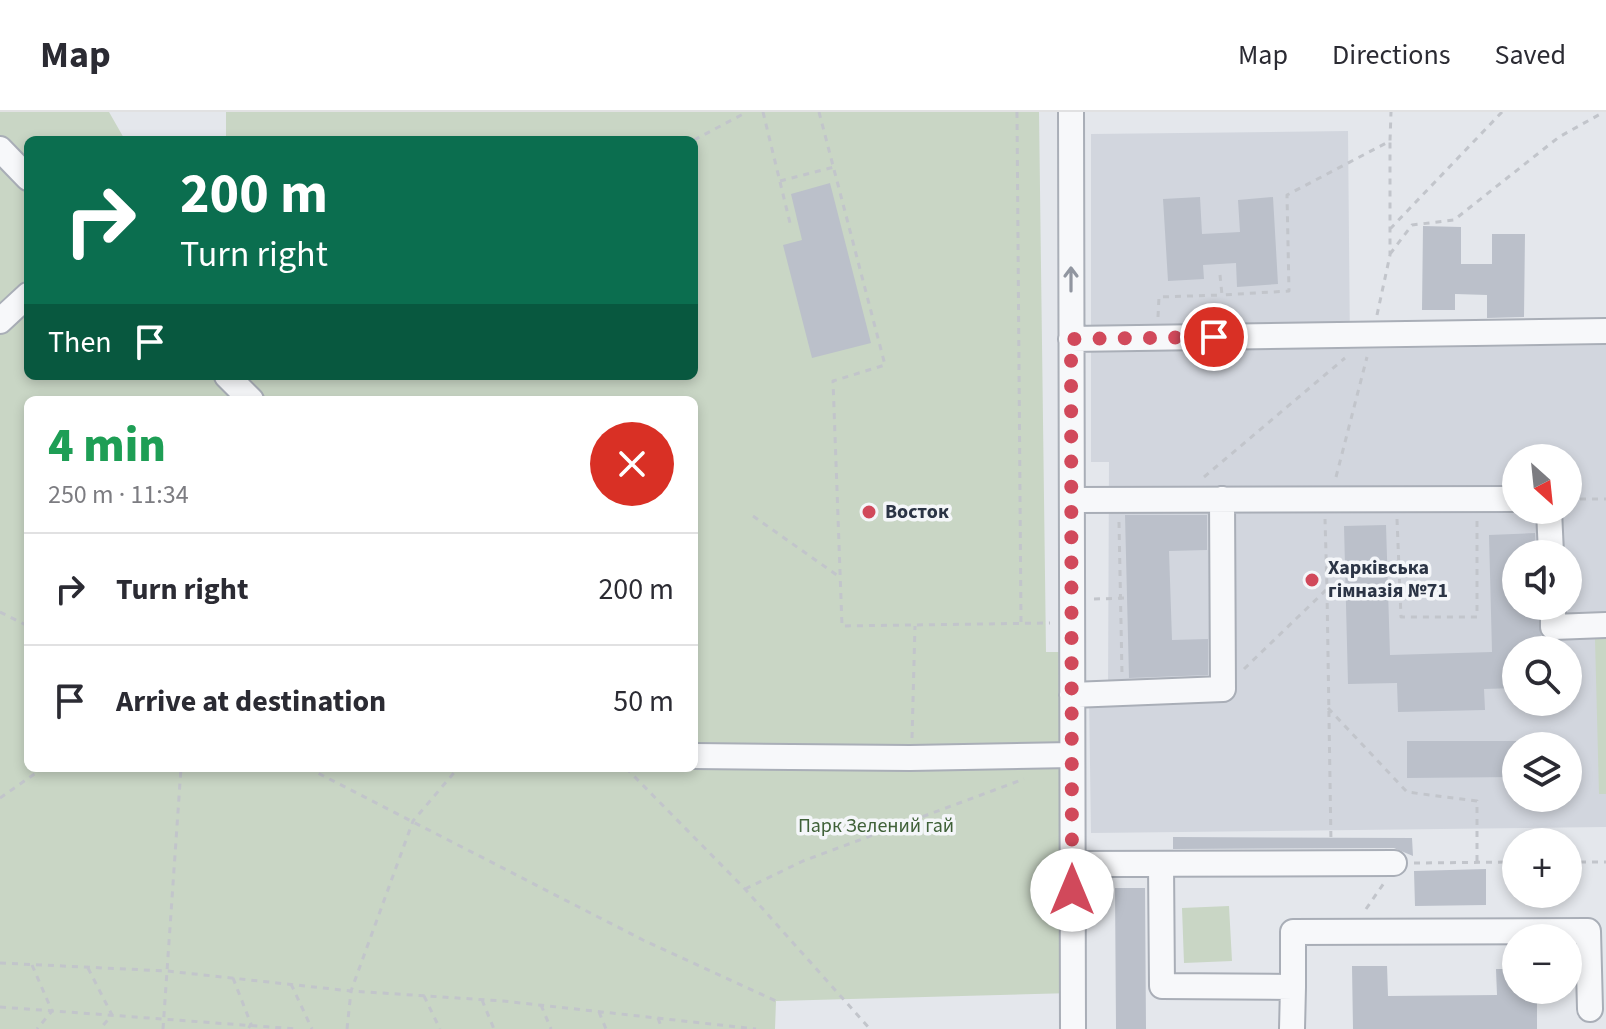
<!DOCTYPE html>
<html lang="en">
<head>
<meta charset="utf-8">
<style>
	:root { --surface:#fff; --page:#f2f2f3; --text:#2b2b33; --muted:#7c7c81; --line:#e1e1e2 }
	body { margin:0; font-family:"Source Sans 3",sans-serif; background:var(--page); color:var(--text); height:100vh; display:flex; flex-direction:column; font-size:30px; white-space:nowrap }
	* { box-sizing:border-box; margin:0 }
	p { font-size:26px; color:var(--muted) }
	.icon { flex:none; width:44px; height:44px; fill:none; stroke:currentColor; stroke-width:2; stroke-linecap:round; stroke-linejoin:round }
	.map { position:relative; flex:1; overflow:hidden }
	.panel { position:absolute; left:24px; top:284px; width:674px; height:376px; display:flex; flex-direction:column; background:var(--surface); border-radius:12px; box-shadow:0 4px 12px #0003 }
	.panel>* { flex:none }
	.guide { position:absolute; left:24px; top:24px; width:674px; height:244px; border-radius:12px; box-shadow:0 4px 12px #0003; background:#0b6e4f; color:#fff; overflow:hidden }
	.needle { width:52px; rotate:153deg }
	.fabs { position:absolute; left:1502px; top:332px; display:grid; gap:16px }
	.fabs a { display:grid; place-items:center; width:80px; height:80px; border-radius:50%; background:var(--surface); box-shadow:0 4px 12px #0003; font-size:40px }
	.pin { position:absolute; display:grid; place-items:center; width:68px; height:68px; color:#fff; margin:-34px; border:4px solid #fff; border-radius:50%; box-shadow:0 2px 8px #0007 }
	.me { position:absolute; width:88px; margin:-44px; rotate:0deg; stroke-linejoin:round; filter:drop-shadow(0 0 6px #0008) }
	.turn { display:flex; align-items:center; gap:28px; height:168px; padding:0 24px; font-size:36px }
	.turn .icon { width:104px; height:104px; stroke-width:2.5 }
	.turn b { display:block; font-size:56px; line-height:68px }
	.then { display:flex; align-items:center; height:76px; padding:0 24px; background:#0003; gap:16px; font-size:30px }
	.round { display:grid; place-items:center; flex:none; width:84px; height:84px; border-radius:42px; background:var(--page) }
	.head { display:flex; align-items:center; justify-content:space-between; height:136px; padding:0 24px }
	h1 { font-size:48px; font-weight:800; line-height:60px; color:#1e9e55 }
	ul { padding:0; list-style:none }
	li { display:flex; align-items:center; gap:24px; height:112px; padding:0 24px; border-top:2px solid var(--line) }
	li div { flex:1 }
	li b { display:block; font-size:30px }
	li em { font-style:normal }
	header { display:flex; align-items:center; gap:48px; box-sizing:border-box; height:112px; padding:0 40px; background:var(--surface); border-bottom:2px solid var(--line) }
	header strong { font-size:38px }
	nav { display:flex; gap:44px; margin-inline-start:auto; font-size:28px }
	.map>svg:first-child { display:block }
	.built { fill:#d2d6de; fill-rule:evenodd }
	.green { fill:#c9d6c5; fill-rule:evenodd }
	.building { fill:#bbc0ca }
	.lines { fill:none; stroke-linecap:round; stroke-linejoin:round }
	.minor-casing { stroke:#a9aeb7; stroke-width:28 }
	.path { stroke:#c2c5cb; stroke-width:3; stroke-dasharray:6 6; stroke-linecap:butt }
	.minor { stroke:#f7f8fa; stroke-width:24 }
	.oneway { stroke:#9196a0 }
	.route { stroke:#d1495b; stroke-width:14; stroke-dasharray:0 25.2 }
	.poi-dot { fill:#d1495b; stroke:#f4f6f9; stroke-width:3 }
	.labels { text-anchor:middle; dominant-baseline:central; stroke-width:7; stroke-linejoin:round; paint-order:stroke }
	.poi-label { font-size:20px; font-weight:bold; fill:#2b3445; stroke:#f4f6f9; text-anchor:start }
	.park-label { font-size:20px; fill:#3f6138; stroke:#f4f6f9 }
</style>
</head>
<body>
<header>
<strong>Map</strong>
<nav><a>Map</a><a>Directions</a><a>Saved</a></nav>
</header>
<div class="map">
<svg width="1606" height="917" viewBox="0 0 1606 917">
	<rect width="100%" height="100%" fill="#e4e7ec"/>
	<path class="built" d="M 1348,19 L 1350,237 L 1606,233 L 1606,715 L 1091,721 L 1089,583 L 1108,583 L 1109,350 L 1091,350 L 1091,22 ZM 1516,346 L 1568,346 L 1568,398 L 1516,398 ZM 1516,442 L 1568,442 L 1568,494 L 1516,494 ZM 1516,538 L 1568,538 L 1568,590 L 1516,590 ZM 1516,634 L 1568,634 L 1568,686 L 1516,686 Z"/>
	<path class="green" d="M 0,0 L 109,0 L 125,28 L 28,28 L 28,264 L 694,264 L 694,28 L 226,28 L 226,0 L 1039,0 L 1046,540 L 1073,540 L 1073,881 L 776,889 L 775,917 L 0,917 ZM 28,288 L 694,288 L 694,656 L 28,656 Z
		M 1595,527 L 1606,527 L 1606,682 L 1599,682 Z
		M 1229,794 L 1232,849 L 1184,851 L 1182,796 Z"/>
	<path class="building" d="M 830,71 L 871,231 L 812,246 L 783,133 L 802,128 L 791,82 Z
		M 1200,85 L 1202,122 L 1240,120 L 1238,88 L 1273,85 L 1278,172 L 1237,175 L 1236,151 L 1203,153 L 1204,167 L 1168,169 L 1163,87 Z
		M 1423,114 L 1461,115 L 1461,152 L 1492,152 L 1492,122 L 1525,122 L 1524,205 L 1487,206 L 1487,183 L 1455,182 L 1455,198 L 1422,198 Z
		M 1125,403 L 1207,403 L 1207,438 L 1169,439 L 1172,528 L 1208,527 L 1208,563 L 1129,566 Z
		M 1386,413 L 1390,543 L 1492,540 L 1489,423 L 1535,421 L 1536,442 L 1516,442 L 1516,494 L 1538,494 L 1543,538 L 1516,538 L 1516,576 L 1484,577 L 1485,598 L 1398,600 L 1397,571 L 1348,572 L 1344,414 Z
		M 1407,629 L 1516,629 L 1516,665 L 1407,666 Z
		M 1173,725 L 1412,726 L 1413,744 L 1394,736 L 1173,737 Z
		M 1486,757 L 1486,793 L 1415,794 L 1414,759 Z
		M 1115,776 L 1145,776 L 1146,917 L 1116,917 Z
		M 1352,854 L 1387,854 L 1388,884 L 1497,883 L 1496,857 L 1516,857 L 1516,878 L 1537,878 L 1537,917 L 1353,917 Z"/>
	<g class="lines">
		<defs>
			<path id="minor" d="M 1071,0 L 1073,917
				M 0,37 L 28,66
				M 0,209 L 28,183
				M 1071,227 L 1606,219
				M 227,264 L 251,288
				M 1072,388 L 1516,387
				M 1549,398 L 1551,442
				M 1553,494 L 1553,515 L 1606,513
				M 1072,583 L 1223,577 L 1222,387
				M 694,644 L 910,646 L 1072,643
				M 1072,752 L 1394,751
				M 1161,752 L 1162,874 L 1293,875 L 1292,917
				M 1293,875 L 1293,820 L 1588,819 L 1590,897"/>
		</defs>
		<use href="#minor" class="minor-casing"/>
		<path class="path" d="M 763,0 L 790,111
			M 819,0 L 885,253 L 833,269 L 842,514 L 1050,511
			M 1017,0 L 1021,512
			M 694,28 L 747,0
			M 780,69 L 834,55
			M 1390,117 L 1502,0
			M 1390,142 L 1412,113 L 1454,108 L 1559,25 L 1604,0
			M 1220,163 L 1222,183 L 1289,179 L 1287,83 L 1390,29 L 1391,0
			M 1377,203 L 1390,143 L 1390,29
			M 1158,205 L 1159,185 L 1222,183
			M 1204,365 L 1345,246
			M 1336,365 L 1367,245
			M 1568,387 L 1606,387
			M 753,404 L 841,466
			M 1397,407 L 1401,505 L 1477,505 L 1477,407
			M 1119,410 L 1122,562
			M 1327,479 L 1331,731
			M 1094,487 L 1127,486
			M 0,500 L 28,514
			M 1244,557 L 1327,477 L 1325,407
			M 1328,596 L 1407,680 L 1477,689 L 1477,751
			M 912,626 L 915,514
			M 308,656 L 643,828 L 776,889
			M 626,656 L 745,777 L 870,917
			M 0,686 L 43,656
			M 1568,750 L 1606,750
			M 1414,751 L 1516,750
			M 745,777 L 803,749 L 1024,667
			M 1366,797 L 1384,771
			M 0,851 L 167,859 L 351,879 L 503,889 L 756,917
			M 32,853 L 52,899 L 37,917
			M 88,856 L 112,903 L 100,917
			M 233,866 L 251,912 L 248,917
			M 291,872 L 312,917
			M 424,884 L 440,917
			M 482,888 L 494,917
			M 541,893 L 551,917
			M 0,895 L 297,917
			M 599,900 L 606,917
			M 658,906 L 662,917
			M 163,917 L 181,656
			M 347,917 L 351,879 L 413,709 L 458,656"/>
		<use href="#minor" class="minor"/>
	</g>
	<defs><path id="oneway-shaft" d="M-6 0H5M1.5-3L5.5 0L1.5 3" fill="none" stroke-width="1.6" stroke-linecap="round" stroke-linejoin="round" transform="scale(2)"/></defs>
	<use class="oneway" href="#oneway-shaft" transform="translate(1071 167) rotate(-90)"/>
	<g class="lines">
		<path class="route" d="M 1072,778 L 1071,227 L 1214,225"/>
	</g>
	<g class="poi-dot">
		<circle cx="869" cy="400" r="8"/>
		<circle cx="1312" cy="468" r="8"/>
	</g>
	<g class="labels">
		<g class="poi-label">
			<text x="885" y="400">Восток</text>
			<text x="1328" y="456">Харківська<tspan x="1328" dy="23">гімназія №71</tspan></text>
		</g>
		<g class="park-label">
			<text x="876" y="714">Парк Зелений гай</text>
		</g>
	</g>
</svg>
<div class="fabs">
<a><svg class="needle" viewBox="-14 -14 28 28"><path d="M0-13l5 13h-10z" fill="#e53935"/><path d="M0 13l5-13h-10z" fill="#7c7c81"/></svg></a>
<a><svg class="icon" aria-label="sound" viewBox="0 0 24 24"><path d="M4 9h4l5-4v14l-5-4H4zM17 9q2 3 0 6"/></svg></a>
<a><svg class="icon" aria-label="search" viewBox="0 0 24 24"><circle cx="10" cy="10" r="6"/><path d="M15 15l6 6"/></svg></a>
<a><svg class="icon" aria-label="layers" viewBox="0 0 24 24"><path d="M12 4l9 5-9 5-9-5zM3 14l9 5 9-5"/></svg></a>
<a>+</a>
<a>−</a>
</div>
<div class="pin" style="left:1214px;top:225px;background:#d93025"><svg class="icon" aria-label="arrive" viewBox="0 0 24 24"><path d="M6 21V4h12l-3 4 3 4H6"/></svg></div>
<svg class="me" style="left:1072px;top:778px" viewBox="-20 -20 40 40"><circle r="19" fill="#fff"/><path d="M0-13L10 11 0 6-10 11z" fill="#d1495b"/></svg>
<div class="guide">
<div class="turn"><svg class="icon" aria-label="right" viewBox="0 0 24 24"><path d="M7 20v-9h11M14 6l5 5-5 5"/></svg><div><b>200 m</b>Turn right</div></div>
<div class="then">Then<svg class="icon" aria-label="arrive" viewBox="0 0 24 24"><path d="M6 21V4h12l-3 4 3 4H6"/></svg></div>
</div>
<section class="panel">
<div class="head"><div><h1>4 min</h1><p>250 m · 11:34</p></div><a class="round" style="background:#d93025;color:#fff"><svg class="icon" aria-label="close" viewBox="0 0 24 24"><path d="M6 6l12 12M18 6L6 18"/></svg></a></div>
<ul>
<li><svg class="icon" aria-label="right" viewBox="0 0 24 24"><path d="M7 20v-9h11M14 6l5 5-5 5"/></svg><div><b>Turn right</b></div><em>200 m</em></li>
<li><svg class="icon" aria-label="arrive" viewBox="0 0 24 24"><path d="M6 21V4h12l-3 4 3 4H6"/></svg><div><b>Arrive at destination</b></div><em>50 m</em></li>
</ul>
</section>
</div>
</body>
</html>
